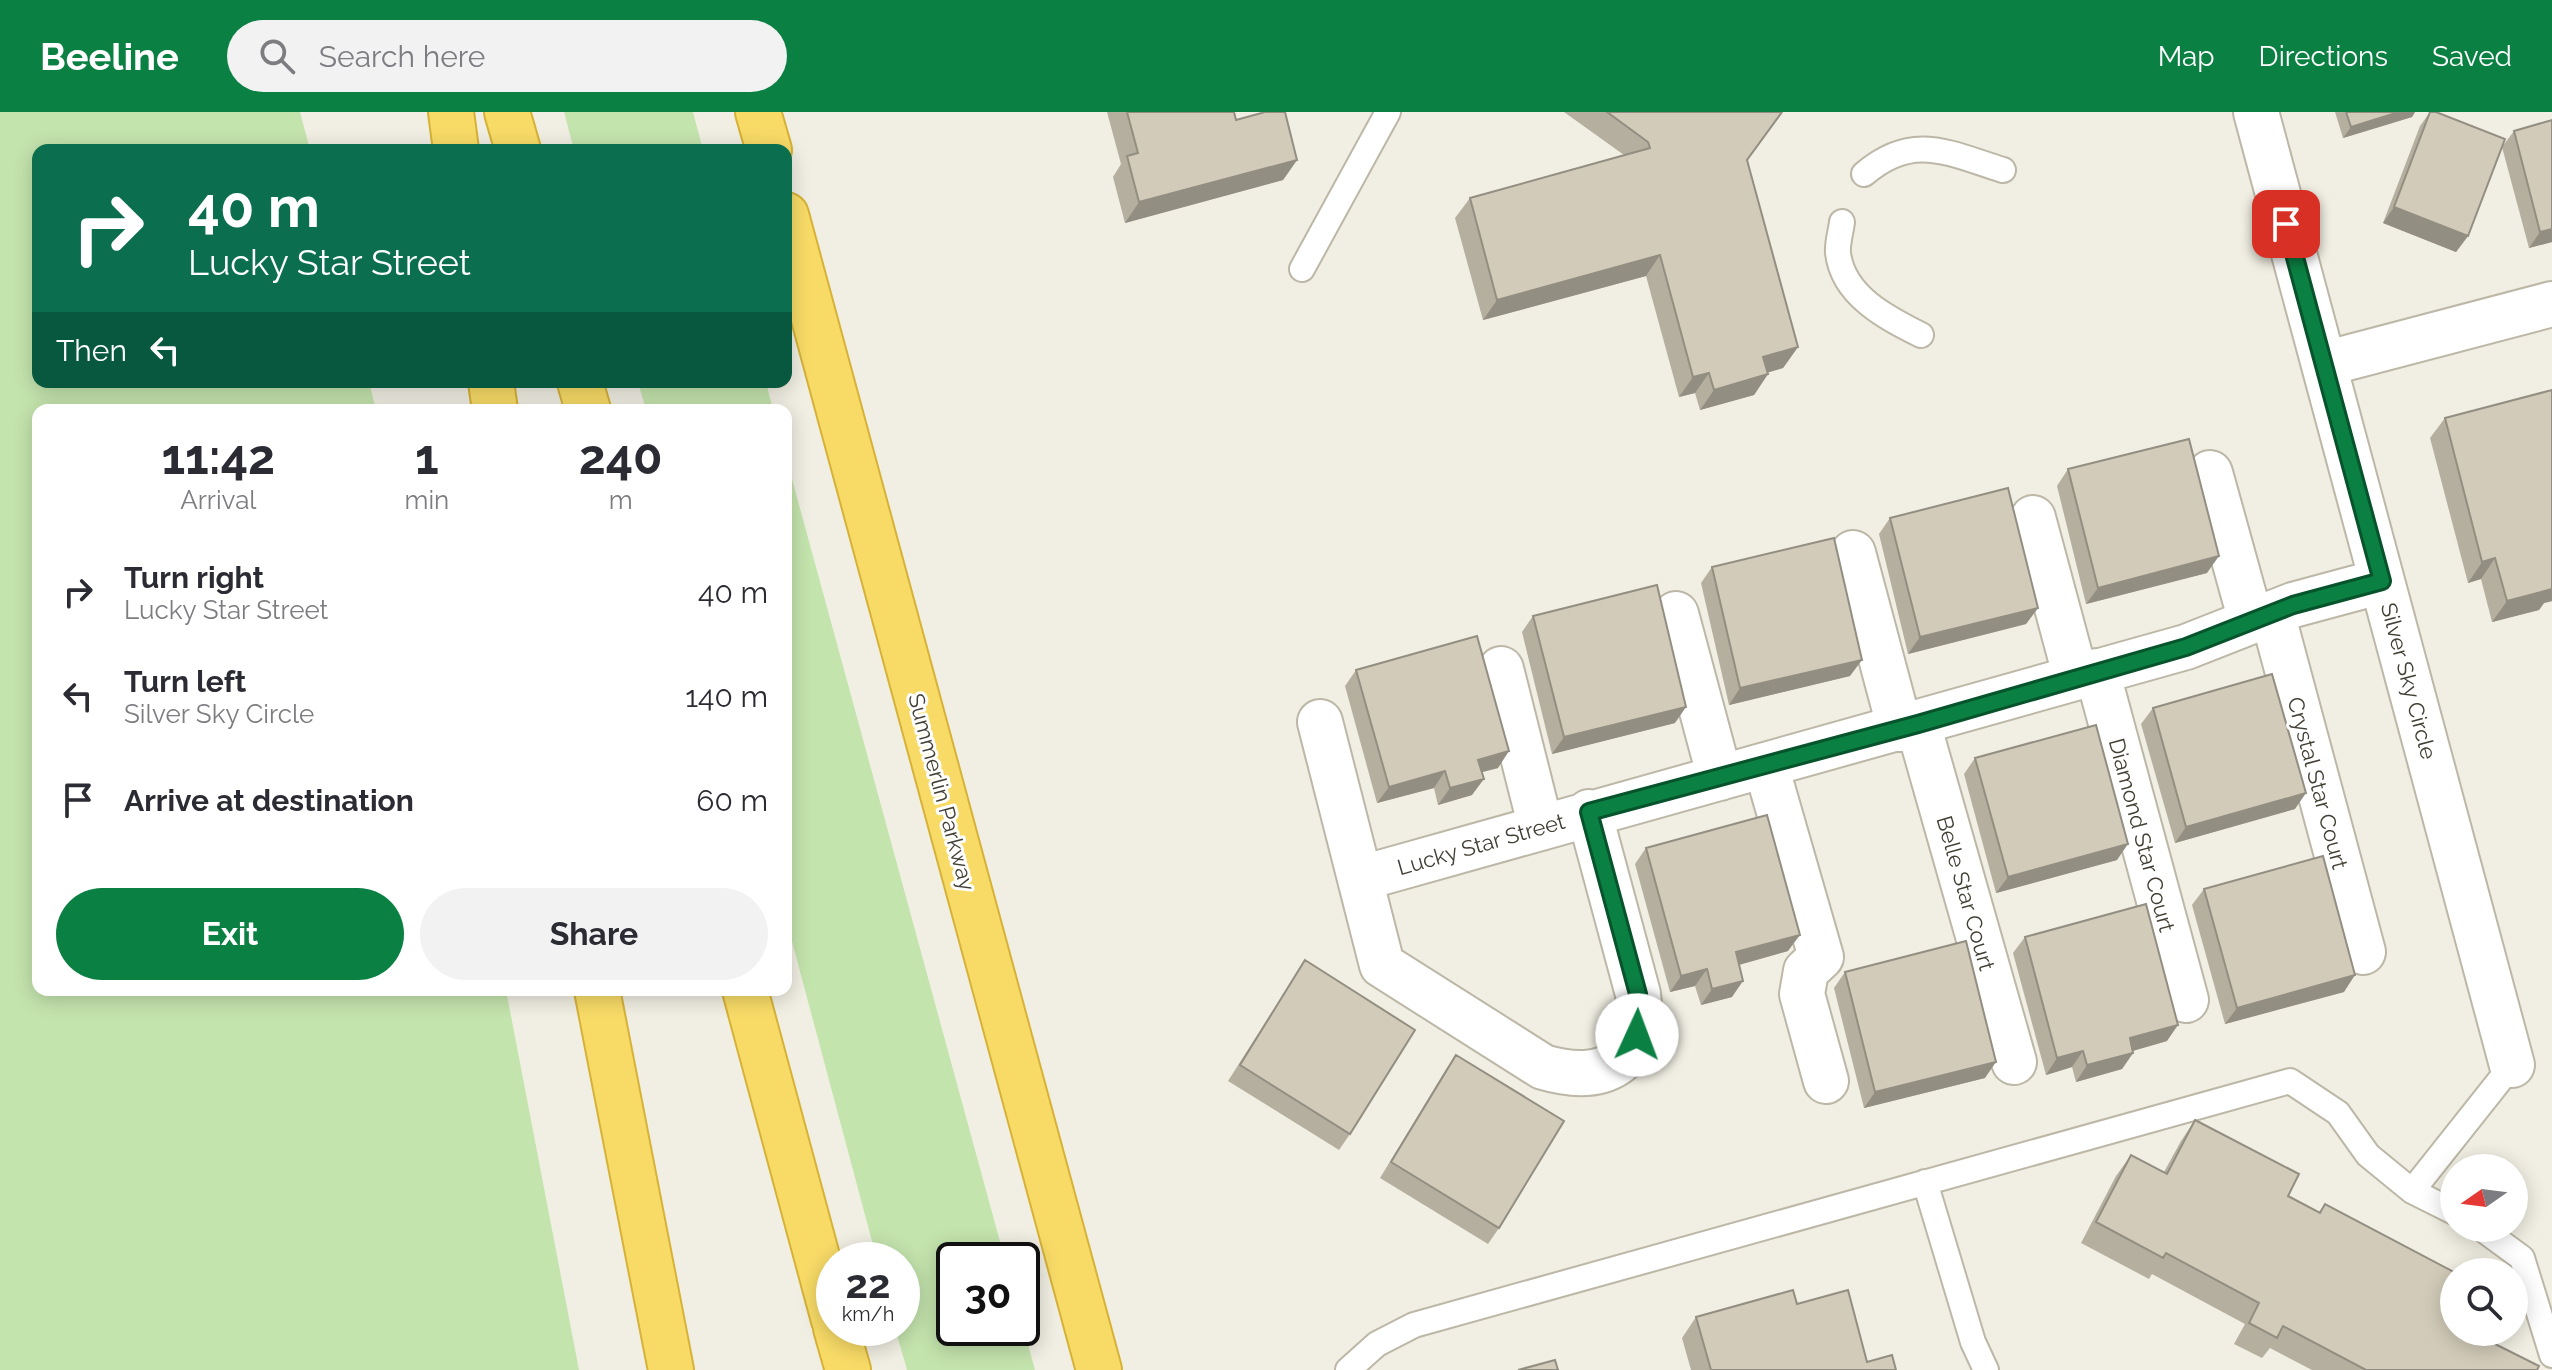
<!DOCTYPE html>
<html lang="en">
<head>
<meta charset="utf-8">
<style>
	:root { --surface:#fff; --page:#f2f2f3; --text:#2b2b33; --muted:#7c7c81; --accent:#0b8043 }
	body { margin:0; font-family:Raleway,sans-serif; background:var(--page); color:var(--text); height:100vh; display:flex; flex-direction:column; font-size:30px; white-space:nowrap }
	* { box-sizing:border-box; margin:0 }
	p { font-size:26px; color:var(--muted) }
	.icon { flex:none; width:44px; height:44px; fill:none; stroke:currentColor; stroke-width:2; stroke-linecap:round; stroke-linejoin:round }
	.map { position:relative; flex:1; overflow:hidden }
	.side { position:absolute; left:32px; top:292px; width:760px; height:592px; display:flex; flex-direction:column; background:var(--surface); border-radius:16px; box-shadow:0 4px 20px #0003 }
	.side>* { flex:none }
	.banner { position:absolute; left:32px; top:32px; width:760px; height:244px; border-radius:16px; box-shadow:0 4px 20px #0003; background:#0b6e4f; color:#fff; overflow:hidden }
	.needle { width:52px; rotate:256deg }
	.fabs { position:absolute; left:2440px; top:1042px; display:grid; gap:16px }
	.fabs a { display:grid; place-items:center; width:88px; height:88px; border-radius:50%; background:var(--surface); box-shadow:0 4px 20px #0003; font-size:40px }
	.speed { position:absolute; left:816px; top:1130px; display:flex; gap:16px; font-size:40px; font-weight:700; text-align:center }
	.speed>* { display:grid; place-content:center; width:104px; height:104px; border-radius:50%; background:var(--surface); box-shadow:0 4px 20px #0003; line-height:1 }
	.speed small { font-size:20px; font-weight:400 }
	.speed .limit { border:4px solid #111; border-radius:12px; background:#fff; color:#111 }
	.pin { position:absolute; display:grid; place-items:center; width:68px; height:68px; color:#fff; margin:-34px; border-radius:16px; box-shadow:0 4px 12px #0006 }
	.me { position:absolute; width:88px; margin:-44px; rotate:2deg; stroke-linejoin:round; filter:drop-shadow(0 0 6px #0008) }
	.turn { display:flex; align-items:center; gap:28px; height:168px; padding:0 24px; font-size:36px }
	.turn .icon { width:104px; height:104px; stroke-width:2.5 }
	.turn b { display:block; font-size:56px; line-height:68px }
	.then { display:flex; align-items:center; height:76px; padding:0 24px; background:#0003; gap:16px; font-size:30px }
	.eta { display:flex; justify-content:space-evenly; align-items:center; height:136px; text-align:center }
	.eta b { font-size:48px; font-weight:700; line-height:56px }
	.cta { display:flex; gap:16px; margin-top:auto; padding:16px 24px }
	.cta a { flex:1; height:92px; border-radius:48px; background:var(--accent); color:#fff; font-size:32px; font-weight:700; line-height:92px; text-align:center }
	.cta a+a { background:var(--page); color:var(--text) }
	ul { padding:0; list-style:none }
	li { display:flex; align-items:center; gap:24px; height:104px; padding:0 24px }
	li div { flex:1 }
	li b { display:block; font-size:30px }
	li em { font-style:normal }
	header { display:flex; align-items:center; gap:48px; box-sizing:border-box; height:112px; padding:0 40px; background:var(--accent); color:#fff }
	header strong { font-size:38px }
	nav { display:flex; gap:44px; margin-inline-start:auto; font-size:28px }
	.search { width:560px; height:72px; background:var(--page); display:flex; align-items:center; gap:20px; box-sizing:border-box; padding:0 28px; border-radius:44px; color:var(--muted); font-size:30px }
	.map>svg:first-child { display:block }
	.green { fill:#c4e4ad }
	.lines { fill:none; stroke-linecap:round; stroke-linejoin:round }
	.lane-casing { stroke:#bcb7a6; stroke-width:28 }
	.street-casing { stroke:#bcb7a6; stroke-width:48 }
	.highway-casing { stroke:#d6b238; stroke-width:48 }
	.lane { stroke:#fff; stroke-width:24 }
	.street { stroke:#fff; stroke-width:44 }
	.highway { stroke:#f8db67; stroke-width:44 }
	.wall { fill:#b5af9f }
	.shaded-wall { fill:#938e82 }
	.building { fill:#d2cbb9; stroke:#938e82; stroke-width:2 }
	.route-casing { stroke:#07532c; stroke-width:20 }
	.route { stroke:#0b8043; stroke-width:14 }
	.labels { text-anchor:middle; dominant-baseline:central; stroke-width:6; stroke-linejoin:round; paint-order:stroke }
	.street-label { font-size:22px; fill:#423f34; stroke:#fff }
</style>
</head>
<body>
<header>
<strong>Beeline</strong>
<div class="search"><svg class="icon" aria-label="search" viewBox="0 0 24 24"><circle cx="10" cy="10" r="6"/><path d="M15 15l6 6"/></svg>Search here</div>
<nav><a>Map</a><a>Directions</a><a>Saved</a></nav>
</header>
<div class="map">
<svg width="2552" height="1258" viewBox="0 0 2552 1258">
	<rect width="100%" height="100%" fill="#f1efe3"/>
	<path class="green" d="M 0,0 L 300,0 L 310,38 L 38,38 L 38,270 L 369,270 L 376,298 L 38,298 L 38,878 L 506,878 L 579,1258 L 0,1258 Z
		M 564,0 L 693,0 L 703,38 L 574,38 Z
		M 638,270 L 766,270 L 773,298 L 646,298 Z
		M 786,345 L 1005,1148 L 954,1148 L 954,1216 L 1022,1216 L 1022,1210 L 1035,1258 L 907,1258 L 895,1216 L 902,1216 L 902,1148 L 877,1148 L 786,807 Z"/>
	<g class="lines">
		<defs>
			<path id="lane" d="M 1864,62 C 1913,20 1948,41 2003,58
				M 1842,110 C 1841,119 1837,132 1838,141 C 1843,184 1887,206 1921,223
				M 1302,157 L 1388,0
				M 1925,1070 L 1973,1230 L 1986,1258
				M 2412,1079 L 2512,953
				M 2481,1116 L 2522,1146 L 2552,1243
				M 1348,1258 L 1377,1232 L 1414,1213 L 2290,969 L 2338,1001 L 2368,1043 L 2412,1079 L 2454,1100"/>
			<path id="street" d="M 2256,0 L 2512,953
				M 2324,252 L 2552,192
				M 2210,361 L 2251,509
				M 2033,406 L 2076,566
				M 1853,441 L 1900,617
				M 2272,501 L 2363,840
				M 1676,502 L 1720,666
				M 1501,557 L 1541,716
				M 2097,559 L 2186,888
				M 1320,610 L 1382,853 L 1543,955 C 1604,973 1647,951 1638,882 L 1589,700
				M 1918,612 L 2014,950
				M 1766,654 L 1821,845 L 1806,859 L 1802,882 L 1826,969
				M 1362,766 L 2186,535 L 2293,493 L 2382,469"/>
			<path id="highway" d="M 451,0 L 456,38
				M 507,0 L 518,38
				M 758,0 L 769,38
				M 786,103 L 1099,1258
				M 491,270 L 495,298
				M 580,270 L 588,298
				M 597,878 L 671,1258
				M 745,878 L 834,1208
				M 836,1216 L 848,1258"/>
		</defs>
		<use href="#lane" class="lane-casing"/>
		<use href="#street" class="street-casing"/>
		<use href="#highway" class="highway-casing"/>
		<use href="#lane" class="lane"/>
		<use href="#street" class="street"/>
		<use href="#highway" class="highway"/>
	</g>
	<path class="wall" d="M 1107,0 L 1234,0 L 1236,8 L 1297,48 L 1283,68 L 1125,111 L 1113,65 L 1121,52 Z
		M 1564,0 L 1782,0 L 1747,49 L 1798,235 L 1783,256 L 1768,260 L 1768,262 L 1754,283 L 1700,298 L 1695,281 L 1679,285 L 1646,164 L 1483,208 L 1455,106 L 1470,86 L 1624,43 Z
		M 2335,0 L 2415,0 L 2412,5 L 2343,26 Z
		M 2430,0 L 2468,124 L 2456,140 L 2383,111 L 2420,14 Z
		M 2552,8 L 2552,130 L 2529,136 L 2502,35 L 2514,19 Z
		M 2552,278 L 2552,489 L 2544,491 L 2539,498 L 2492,510 L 2481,467 L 2468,471 L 2430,326 L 2445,306 Z
		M 2068,357 L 2207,461 L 2086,492 L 2057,374 Z
		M 1890,406 L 2038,496 L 2026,512 L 1908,542 L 1879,422 Z
		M 1712,455 L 1850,564 L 1729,593 L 1701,471 Z
		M 1533,504 L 1675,611 L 1552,642 L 1522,520 Z
		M 1356,558 L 1498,656 L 1482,660 L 1472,683 L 1438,693 L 1434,676 L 1377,691 L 1345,574 Z
		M 2153,596 L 2295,697 L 2175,731 L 2141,612 Z
		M 1975,646 L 2117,748 L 1996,781 L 1964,662 Z
		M 1646,736 L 1788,839 L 1739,853 L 1732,885 L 1701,893 L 1695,874 L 1670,880 L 1635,752 Z
		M 2204,777 L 2344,880 L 2225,912 L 2192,793 Z
		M 2025,825 L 2167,929 L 2133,939 L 2133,941 L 2122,957 L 2076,970 L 2072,955 L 2046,963 L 2013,841 Z
		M 1305,848 L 1350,1022 L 1339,1038 L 1228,969 Z
		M 1845,860 L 1985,966 L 1864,996 L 1834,876 Z
		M 1456,943 L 1499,1116 L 1488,1132 L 1380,1066 L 1445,959 Z
		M 2195,1008 L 2288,1084 L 2319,1100 L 2325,1092 L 2495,1232 L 2537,1258 L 2312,1258 L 2270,1236 L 2262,1246 L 2234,1232 L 2245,1212 L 2152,1162 L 2149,1167 L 2081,1131 L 2116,1064 L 2131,1043 L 2164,1060 L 2181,1029 Z
		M 1696,1205 L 1867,1250 L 1896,1258 L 1691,1258 L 1682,1226 Z"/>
	<path class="shaded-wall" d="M 2399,0 L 2415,0 L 2412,5 L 2343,26 L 2351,15 Z
		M 1297,48 L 1283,68 L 1125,111 L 1139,90 Z
		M 2394,95 L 2468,124 L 2456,140 L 2383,111 Z
		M 2552,117 L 2552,130 L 2529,136 L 2540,120 Z
		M 1660,143 L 1646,164 L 1483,208 L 1497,188 Z
		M 1798,235 L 1783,256 L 1749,266 L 1763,245 Z
		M 1709,261 L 1695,281 L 1679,285 L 1693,265 Z
		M 1768,262 L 1754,283 L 1700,298 L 1714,278 Z
		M 2219,444 L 2207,461 L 2086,492 L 2098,476 Z
		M 2495,446 L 2481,467 L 2468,471 L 2482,450 Z
		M 2552,472 L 2552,489 L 2544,491 L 2539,498 L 2492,510 L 2507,489 Z
		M 2038,496 L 2026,512 L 1908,542 L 1920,525 Z
		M 1862,548 L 1850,564 L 1729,593 L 1740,576 Z
		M 1686,595 L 1675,611 L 1552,642 L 1564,625 Z
		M 1509,639 L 1498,656 L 1467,664 L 1478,648 Z
		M 1445,659 L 1434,676 L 1377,691 L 1389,675 Z
		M 1484,667 L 1472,683 L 1438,693 L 1450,676 Z
		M 2306,681 L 2295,697 L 2175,731 L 2186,715 Z
		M 2128,732 L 2117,748 L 1996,781 L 2008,765 Z
		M 1800,823 L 1788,839 L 1724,857 L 1736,840 Z
		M 1707,857 L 1695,874 L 1670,880 L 1681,864 Z
		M 2355,863 L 2344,880 L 2225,912 L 2237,896 Z
		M 1743,869 L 1732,885 L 1701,893 L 1712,877 Z
		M 2178,913 L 2167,929 L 2118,943 L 2130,926 Z
		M 2083,939 L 2072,955 L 2046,963 L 2057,946 Z
		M 2133,941 L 2122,957 L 2076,970 L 2087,953 Z
		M 1996,950 L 1985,966 L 1864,996 L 1875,980 Z"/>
	<path class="building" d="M 1127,0 L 1234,0 L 1236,8 L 1265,0 L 1285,0 L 1297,48 L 1139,90 L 1127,44 L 1138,41 Z
		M 1607,0 L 1782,0 L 1747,48 L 1798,235 L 1763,245 L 1768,262 L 1714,278 L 1709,261 L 1693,265 L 1660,143 L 1497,188 L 1470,86 L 1650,36 L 1648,30 Z
		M 2346,0 L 2399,0 L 2351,15 Z
		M 2430,0 L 2436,0 L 2505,27 L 2468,124 L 2394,95 Z
		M 2552,8 L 2552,117 L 2540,120 L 2514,19 Z
		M 2552,278 L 2552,477 L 2507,489 L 2495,446 L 2482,450 L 2445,306 Z
		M 2189,327 L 2219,444 L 2098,476 L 2068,357 Z
		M 2008,376 L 2038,496 L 1920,525 L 1890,406 Z
		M 1834,426 L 1862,548 L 1740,576 L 1712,455 Z
		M 1657,473 L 1686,595 L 1564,625 L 1533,504 Z
		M 1477,524 L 1509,639 L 1478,648 L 1484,667 L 1450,676 L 1445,659 L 1389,675 L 1356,558 Z
		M 2272,562 L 2306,681 L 2186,715 L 2153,596 Z
		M 2096,613 L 2128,732 L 2008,765 L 1975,646 Z
		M 1767,703 L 1800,823 L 1736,840 L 1743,869 L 1712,877 L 1707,857 L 1681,864 L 1646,736 Z
		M 2323,744 L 2355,863 L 2237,896 L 2204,777 Z
		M 2146,792 L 2178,913 L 2130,926 L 2133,941 L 2087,953 L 2083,939 L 2057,946 L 2025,825 Z
		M 1966,829 L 1996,950 L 1875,980 L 1845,860 Z
		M 1305,848 L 1415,918 L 1350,1022 L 1240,953 Z
		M 1456,943 L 1564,1009 L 1499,1116 L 1391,1050 Z
		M 2195,1008 L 2299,1062 L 2288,1084 L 2320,1101 L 2325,1092 L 2454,1160 L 2454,1220 L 2501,1220 L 2495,1232 L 2539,1254 L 2537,1258 L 2366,1258 L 2283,1214 L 2277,1226 L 2249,1211 L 2259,1191 L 2166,1141 L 2163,1146 L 2096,1110 L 2131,1043 L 2167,1062 Z
		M 1793,1178 L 1797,1192 L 1848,1178 L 1867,1250 L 1892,1243 L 1896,1258 L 1711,1258 L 1696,1205 Z
		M 1555,1248 L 1558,1258 L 1518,1258 Z"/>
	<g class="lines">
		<defs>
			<path id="route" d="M 1637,923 L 1641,905 L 1638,882 L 1589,700 L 1918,612 L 2186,535 L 2293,493 L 2382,469 L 2286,112"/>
		</defs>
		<use href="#route" class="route-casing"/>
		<use href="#route" class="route"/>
	</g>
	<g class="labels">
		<g class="street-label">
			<text transform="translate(2409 569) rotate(75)">Silver Sky Circle</text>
			<text transform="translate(2318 671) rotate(75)">Crystal Star Court</text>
			<text transform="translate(942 680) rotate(75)">Summerlin Parkway</text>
			<text transform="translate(2142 723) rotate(75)">Diamond Star Court</text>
			<text transform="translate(1481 732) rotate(-16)">Lucky Star Street</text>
			<text transform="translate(1966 781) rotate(74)">Belle Star Court</text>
		</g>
	</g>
</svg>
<div class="fabs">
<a><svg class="needle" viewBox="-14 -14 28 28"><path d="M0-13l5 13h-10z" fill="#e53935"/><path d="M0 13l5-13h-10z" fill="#7c7c81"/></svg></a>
<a><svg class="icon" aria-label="search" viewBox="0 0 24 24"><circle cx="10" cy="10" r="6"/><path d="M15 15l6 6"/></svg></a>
</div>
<div class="speed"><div>22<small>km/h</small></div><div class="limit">30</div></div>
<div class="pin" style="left:2286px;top:112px;background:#d93025"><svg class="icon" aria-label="arrive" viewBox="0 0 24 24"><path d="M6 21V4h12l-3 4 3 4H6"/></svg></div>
<svg class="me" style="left:1637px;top:923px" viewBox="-20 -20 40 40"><circle r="19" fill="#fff"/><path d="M0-13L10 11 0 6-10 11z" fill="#0b8043"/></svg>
<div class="banner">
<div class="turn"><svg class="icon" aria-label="right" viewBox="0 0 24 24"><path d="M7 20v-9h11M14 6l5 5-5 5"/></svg><div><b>40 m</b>Lucky Star Street</div></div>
<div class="then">Then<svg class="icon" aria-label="left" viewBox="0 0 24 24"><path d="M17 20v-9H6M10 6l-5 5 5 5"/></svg></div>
</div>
<section class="side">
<div class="eta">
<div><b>11:42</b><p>Arrival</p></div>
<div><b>1</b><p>min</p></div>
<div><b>240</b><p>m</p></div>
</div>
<ul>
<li><svg class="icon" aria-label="right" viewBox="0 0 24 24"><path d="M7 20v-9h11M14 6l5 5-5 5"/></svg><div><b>Turn right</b><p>Lucky Star Street</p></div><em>40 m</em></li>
<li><svg class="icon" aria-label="left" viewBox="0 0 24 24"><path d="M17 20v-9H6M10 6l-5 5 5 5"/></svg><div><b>Turn left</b><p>Silver Sky Circle</p></div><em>140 m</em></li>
<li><svg class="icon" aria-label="arrive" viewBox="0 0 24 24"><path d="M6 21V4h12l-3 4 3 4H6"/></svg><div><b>Arrive at destination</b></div><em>60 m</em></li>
</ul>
<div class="cta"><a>Exit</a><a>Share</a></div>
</section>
</div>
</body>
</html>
